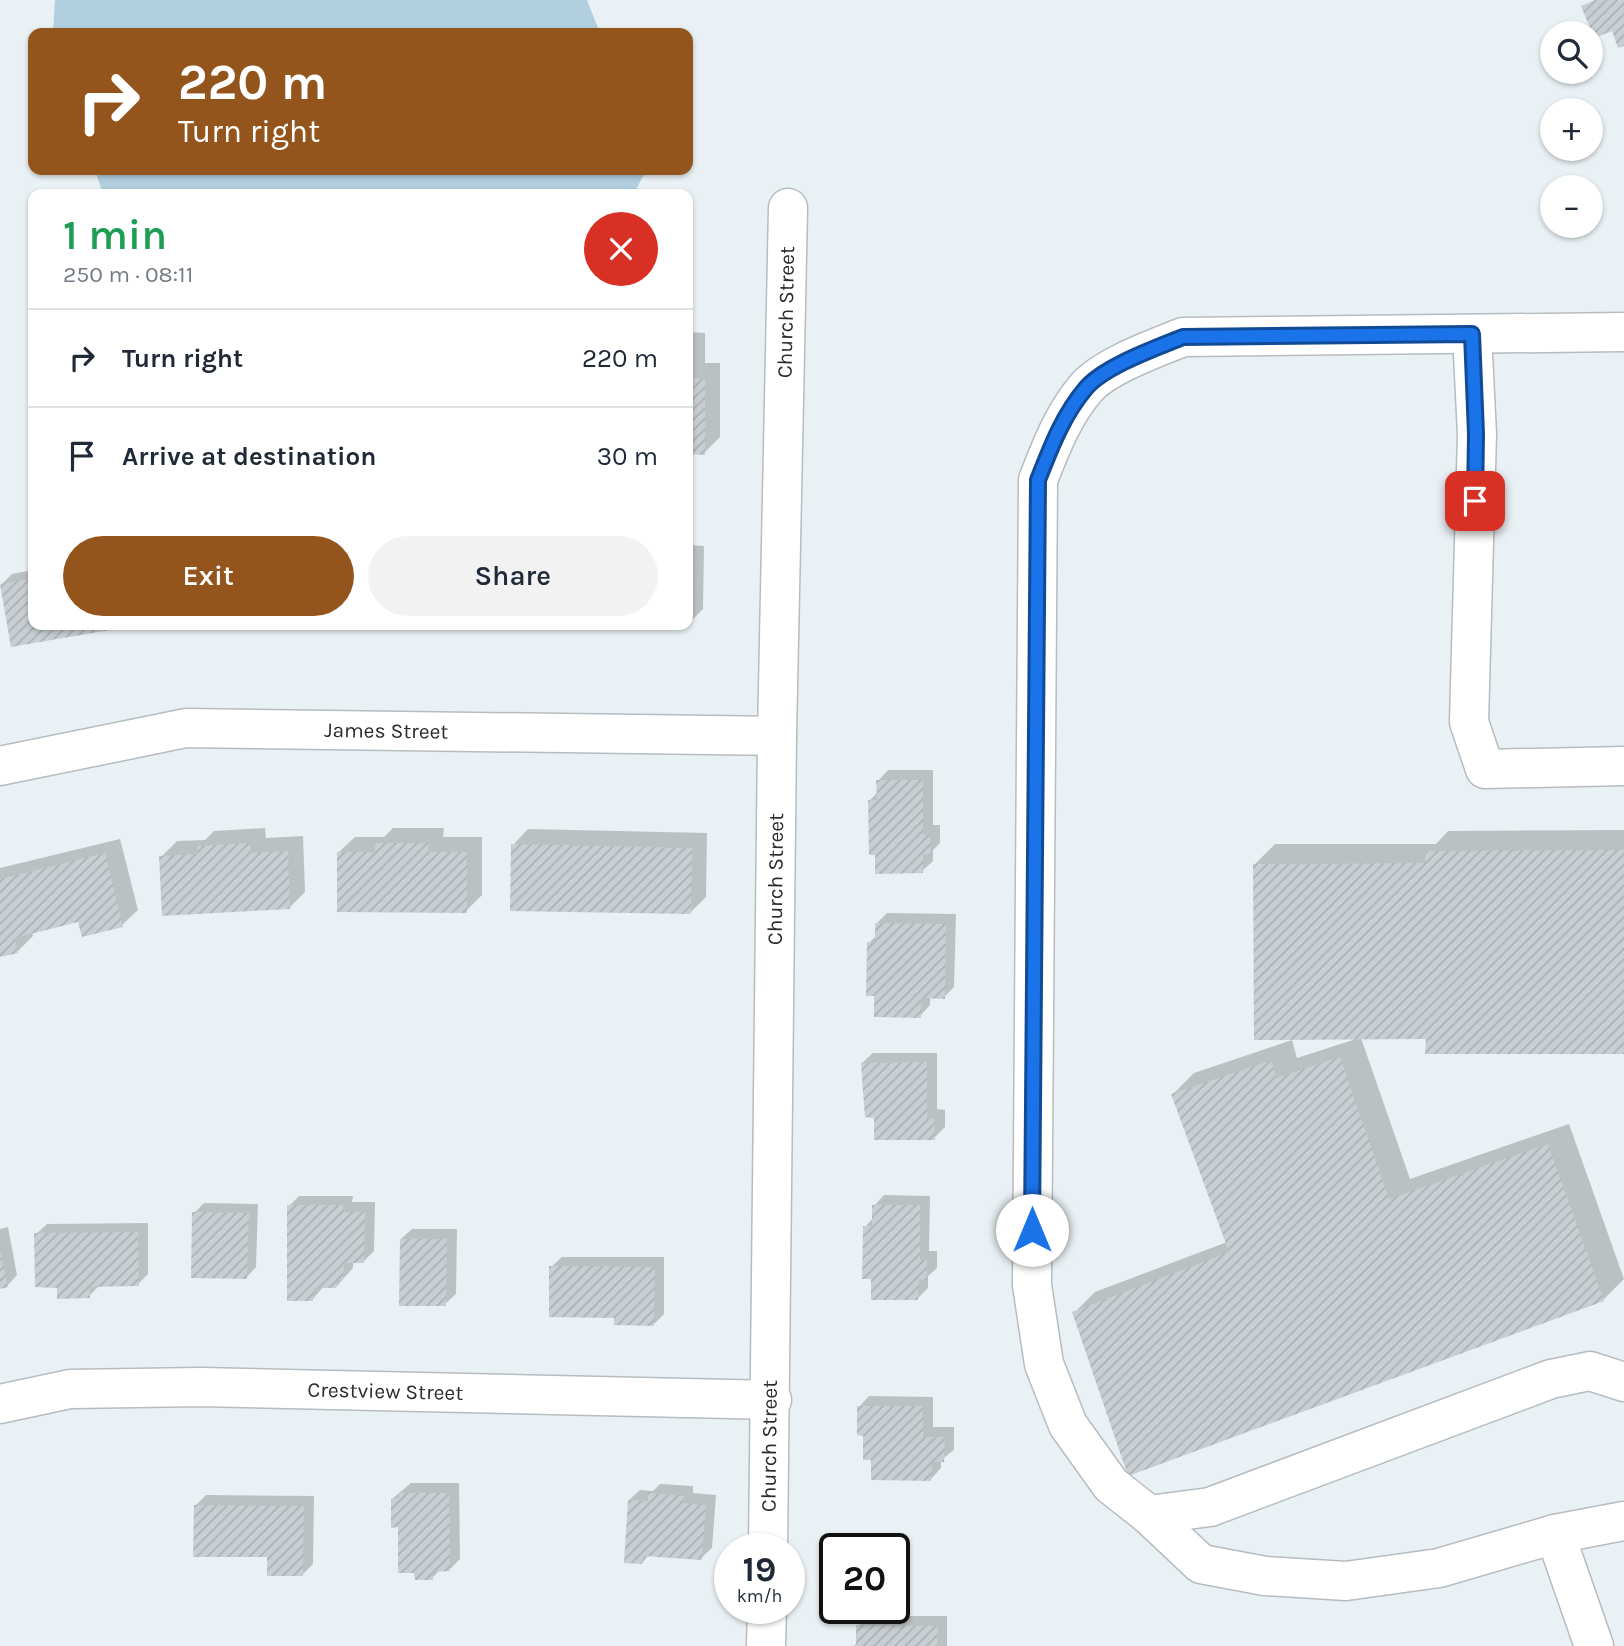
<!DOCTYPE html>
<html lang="en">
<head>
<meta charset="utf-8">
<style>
	:root { --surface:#fff; --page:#f2f2f3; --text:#1f2937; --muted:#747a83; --line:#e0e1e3; --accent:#94551c }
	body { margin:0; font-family:Karla,sans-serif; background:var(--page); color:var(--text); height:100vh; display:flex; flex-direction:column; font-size:26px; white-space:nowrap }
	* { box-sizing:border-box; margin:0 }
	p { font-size:23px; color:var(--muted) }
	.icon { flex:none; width:38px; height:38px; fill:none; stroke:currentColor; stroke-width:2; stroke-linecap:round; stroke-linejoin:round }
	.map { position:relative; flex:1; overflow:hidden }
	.drawer { position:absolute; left:28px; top:189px; width:665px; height:441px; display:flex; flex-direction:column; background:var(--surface); border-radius:14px; box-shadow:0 2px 5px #0004 }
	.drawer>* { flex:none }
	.guide { position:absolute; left:28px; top:28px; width:665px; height:147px; border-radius:14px; box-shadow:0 2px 5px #0004; background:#94551c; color:#fff; overflow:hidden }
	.tools { position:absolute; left:1540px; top:21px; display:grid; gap:14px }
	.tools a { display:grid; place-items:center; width:63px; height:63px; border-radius:50%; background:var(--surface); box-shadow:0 2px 5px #0004; font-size:35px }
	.speed { position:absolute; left:714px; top:1533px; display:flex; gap:14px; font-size:35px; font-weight:700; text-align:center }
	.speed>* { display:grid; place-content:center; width:91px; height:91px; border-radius:50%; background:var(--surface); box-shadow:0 2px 5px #0004; line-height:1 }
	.speed small { font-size:18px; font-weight:400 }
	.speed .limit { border:4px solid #111; border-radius:10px; background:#fff; color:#111 }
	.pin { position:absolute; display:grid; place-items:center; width:60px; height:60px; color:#fff; margin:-30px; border-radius:14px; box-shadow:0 4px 10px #0006 }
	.me { position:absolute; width:77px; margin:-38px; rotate:0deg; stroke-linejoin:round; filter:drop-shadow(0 0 5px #0008) }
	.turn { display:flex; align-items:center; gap:24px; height:147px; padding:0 35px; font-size:32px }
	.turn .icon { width:91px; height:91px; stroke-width:2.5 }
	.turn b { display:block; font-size:49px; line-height:60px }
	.round { display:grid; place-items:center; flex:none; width:74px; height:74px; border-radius:37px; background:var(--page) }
	.summary { display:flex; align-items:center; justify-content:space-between; height:119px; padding:0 35px }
	h1 { font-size:42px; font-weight:600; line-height:52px; color:#1e9e55 }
	.button { display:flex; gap:14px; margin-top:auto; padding:14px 35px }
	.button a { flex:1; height:80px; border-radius:42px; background:var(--accent); color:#fff; font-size:28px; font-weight:600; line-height:80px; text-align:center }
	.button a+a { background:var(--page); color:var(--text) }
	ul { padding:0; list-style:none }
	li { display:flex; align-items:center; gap:21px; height:98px; padding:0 35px; border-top:2px solid var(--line) }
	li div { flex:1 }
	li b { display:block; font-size:26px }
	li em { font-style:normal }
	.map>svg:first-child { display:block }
	.pitch { fill:#b1cfdf }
	.shadow { fill:#0003 }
	.building { fill:url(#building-hatch) }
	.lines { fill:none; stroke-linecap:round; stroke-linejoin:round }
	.minor-casing { stroke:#b6bcc0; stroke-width:41 }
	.minor { stroke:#fff; stroke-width:38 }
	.route-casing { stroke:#114b97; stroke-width:18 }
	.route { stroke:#1a73e8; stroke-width:12 }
	.labels { text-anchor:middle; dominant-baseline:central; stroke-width:5; stroke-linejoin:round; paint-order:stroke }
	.street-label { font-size:21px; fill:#282b2c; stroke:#eaf1f4 }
</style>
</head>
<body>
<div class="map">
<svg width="1624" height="1646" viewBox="0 0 1624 1646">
	<defs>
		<pattern id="building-hatch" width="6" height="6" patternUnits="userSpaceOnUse" patternTransform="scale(1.75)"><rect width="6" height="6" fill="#c8ced2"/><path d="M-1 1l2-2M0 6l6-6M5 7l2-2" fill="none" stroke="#acb1b4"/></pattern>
	</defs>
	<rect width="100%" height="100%" fill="#eaf1f4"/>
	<path class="pitch" d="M 55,0 L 587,0 L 600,33 L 53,33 Z
		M 95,170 L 646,170 L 634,194 L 103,194 Z"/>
	<path class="shadow" d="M 688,332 L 705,333 L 705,363 L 720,363 L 720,437 L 704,453 L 688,453 Z
		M 688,545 L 704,546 L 703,609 L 688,624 Z
		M 33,570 L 33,625 L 113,625 L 109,628 L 12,645 L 2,584 L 12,574 Z
		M 888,770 L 933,770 L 933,825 L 940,825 L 940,843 L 933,850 L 933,861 L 922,871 L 869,801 L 878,792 L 878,781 Z
		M 265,828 L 266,838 L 303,836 L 305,892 L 290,907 L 161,857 L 177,841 L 205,840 L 214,831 Z
		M 393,828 L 444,828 L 443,837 L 482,837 L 482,895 L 466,911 L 339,852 L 355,837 L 384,837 Z
		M 528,829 L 707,833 L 706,897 L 690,913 L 513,845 Z
		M 1624,830 L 1624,1053 L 1428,1038 L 1361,1038 L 1410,1179 L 1569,1124 L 1624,1279 L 1603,1300 L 1074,1313 L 1095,1292 L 1227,1242 L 1173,1094 L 1194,1073 L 1292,1040 L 1297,1058 L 1356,1039 L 1254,865 L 1275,844 L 1436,844 L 1448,831 Z
		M 120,839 L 138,910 L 122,925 L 79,920 L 32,932 L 33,936 L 18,951 L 0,956 L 0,868 Z
		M 887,913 L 956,914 L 954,987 L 944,997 L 930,997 L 930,1005 L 920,1016 L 876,994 L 869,943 L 877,935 L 877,923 Z
		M 873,1053 L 937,1053 L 937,1109 L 945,1110 L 945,1127 L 934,1138 L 876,1116 L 867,1093 L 863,1093 L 862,1063 Z
		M 884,1195 L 930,1196 L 929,1251 L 937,1251 L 937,1268 L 928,1276 L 928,1288 L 918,1298 L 873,1278 L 865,1227 L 874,1217 L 874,1206 Z
		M 299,1196 L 353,1196 L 352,1202 L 375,1202 L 374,1251 L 364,1261 L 353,1261 L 353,1268 L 336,1287 L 323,1287 L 313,1299 L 289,1206 Z
		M 204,1203 L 258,1204 L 256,1267 L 246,1278 L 194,1213 Z
		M 148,1223 L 148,1274 L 138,1284 L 100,1285 L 89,1296 L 58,1286 L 36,1234 L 47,1224 Z
		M 8,1227 L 17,1275 L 7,1286 L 0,1287 L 0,1229 Z
		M 412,1229 L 457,1229 L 456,1294 L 445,1304 L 401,1239 Z
		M 562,1257 L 664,1257 L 664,1314 L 654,1324 L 616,1316 L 551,1267 Z
		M 869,1396 L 933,1397 L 933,1427 L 954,1427 L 954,1450 L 941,1460 L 941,1468 L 931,1479 L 873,1458 L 859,1407 Z
		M 411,1483 L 459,1483 L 460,1559 L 449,1570 L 440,1570 L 432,1578 L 399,1526 L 392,1499 Z
		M 660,1484 L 693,1486 L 693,1493 L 716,1495 L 712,1548 L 701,1558 L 649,1555 L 642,1563 L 629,1500 L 640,1490 L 653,1491 Z
		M 206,1495 L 314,1496 L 313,1564 L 303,1574 L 269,1555 L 195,1506 Z
		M 868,1616 L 947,1616 L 947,1646 L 854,1646 L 858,1642 L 858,1626 Z"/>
	<path class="building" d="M 1595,0 L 1624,0 L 1624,46 L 1618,48 L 1612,31 L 1594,38 L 1581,6 Z
		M 688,348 L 690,348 L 690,378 L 705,379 L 705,455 L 688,454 Z
		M 33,578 L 33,625 L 109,625 L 110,630 L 11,647 L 0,584 Z
		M 876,780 L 923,780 L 923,835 L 930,835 L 931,855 L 923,855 L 923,873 L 875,874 L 875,855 L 869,855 L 868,800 L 877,800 Z
		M 250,843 L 251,853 L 288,851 L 290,909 L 162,916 L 159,856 L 198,854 L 197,846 Z
		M 375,843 L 429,843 L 428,852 L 467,852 L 467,913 L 337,912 L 337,852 L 375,852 Z
		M 511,844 L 692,848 L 691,914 L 510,911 Z
		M 1624,850 L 1624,1054 L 1425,1054 L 1426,1039 L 1254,1040 L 1253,864 L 1425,863 L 1426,851 Z
		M 105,853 L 123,927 L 82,937 L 78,922 L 15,938 L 18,953 L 0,957 L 0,879 Z
		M 875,923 L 946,924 L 945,999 L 921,998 L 921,1018 L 874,1017 L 874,996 L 866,996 L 867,942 L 875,943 Z
		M 1340,1057 L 1389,1199 L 1548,1144 L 1604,1301 L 1128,1476 L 1072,1312 L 1229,1252 L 1171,1094 L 1272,1060 L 1276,1078 Z
		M 927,1062 L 927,1119 L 935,1119 L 935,1140 L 874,1140 L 874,1118 L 865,1117 L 861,1063 Z
		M 287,1205 L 343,1205 L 343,1212 L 365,1212 L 364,1263 L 344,1263 L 343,1280 L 337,1280 L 336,1288 L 314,1288 L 313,1301 L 287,1301 Z
		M 872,1205 L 920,1205 L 920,1260 L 927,1260 L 927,1280 L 919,1279 L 918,1300 L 871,1300 L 871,1279 L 862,1279 L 863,1226 L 872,1226 Z
		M 192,1212 L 249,1213 L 247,1279 L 191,1278 Z
		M 138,1232 L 139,1286 L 90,1287 L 90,1298 L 57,1299 L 57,1288 L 35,1287 L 34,1233 Z
		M 400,1239 L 447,1239 L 446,1306 L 399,1306 Z
		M 1,1253 L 8,1287 L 0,1289 L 0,1254 Z
		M 549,1266 L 655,1267 L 654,1326 L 614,1325 L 614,1318 L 549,1317 Z
		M 857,1406 L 923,1406 L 923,1437 L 945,1437 L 944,1462 L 932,1462 L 931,1481 L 871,1480 L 871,1460 L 863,1460 L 863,1436 L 857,1435 Z
		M 399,1493 L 449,1493 L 450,1571 L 433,1572 L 433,1580 L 415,1580 L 414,1573 L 398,1573 L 398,1527 L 391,1528 L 391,1499 L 399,1498 Z
		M 648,1493 L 684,1496 L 683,1503 L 706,1505 L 702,1560 L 643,1556 L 642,1564 L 624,1563 L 628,1500 L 648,1501 Z
		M 194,1505 L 304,1506 L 303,1576 L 267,1576 L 267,1557 L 193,1557 Z
		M 856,1625 L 938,1626 L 937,1646 L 856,1646 Z"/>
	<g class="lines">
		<defs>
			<g id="minor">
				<path d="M 1624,332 L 1183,337 C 1156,348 1105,366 1086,388 C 1063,415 1051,447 1038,480 L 1032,1285 L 1044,1364 L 1068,1425 L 1111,1485 L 1149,1515 L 1210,1507 L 1551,1379 L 1590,1371 L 1624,1382"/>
				<path d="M 1472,334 L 1477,434 L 1469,722 L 1485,769 L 1624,766"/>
				<path id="s1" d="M 0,766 L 186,728 L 777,736"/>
				<path id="s2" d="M 0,1404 L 70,1389 L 201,1387 L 772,1400"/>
				<path d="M 1149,1515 L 1201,1564 L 1265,1576 L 1346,1581 L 1439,1568 L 1555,1534 L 1624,1521"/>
				<path d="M 1555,1534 L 1594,1646"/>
				<path id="s3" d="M 768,1549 L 777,736 L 788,208"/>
				<path d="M 766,1646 L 767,1608"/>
			</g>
		</defs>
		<use href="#minor" class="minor-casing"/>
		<use href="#minor" class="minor"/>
	</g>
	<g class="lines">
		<defs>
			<path id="route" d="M 1032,1230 L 1038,480 C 1051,447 1063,415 1086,388 C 1105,366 1156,348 1183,337 L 1472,334 L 1476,434 L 1475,501"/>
		</defs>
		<use href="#route" class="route-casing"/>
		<use href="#route" class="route"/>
	</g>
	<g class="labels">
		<g class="street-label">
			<text stroke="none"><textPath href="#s3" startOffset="1237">Church Street</textPath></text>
			<text stroke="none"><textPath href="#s1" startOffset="390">James Street</textPath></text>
			<text stroke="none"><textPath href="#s3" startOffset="670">Church Street</textPath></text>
			<text stroke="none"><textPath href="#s2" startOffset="387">Crestview Street</textPath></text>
			<text stroke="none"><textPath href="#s3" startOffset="103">Church Street</textPath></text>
		</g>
	</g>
</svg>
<div class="tools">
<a><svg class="icon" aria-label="search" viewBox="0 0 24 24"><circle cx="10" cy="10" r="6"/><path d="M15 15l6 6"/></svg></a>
<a>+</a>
<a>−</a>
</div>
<div class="speed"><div>19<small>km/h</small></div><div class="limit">20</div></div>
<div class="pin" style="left:1475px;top:501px;background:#d93025"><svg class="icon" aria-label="arrive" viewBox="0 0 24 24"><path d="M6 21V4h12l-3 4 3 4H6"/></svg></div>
<svg class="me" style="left:1032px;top:1230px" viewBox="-20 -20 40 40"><circle r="19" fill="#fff"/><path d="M0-13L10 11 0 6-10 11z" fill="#1a73e8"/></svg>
<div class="guide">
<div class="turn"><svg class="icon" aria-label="right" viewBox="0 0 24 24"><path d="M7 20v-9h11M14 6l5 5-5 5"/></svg><div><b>220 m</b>Turn right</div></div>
</div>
<section class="drawer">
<div class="summary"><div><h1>1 min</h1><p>250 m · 08:11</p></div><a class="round" style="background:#d93025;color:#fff"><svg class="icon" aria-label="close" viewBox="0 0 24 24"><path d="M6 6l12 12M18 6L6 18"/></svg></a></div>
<ul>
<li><svg class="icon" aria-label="right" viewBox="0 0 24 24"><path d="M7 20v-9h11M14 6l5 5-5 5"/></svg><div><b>Turn right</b></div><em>220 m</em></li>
<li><svg class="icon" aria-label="arrive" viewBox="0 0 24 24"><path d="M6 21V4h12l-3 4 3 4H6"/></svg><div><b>Arrive at destination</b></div><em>30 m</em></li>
</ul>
<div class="button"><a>Exit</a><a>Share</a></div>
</section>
</div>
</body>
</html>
